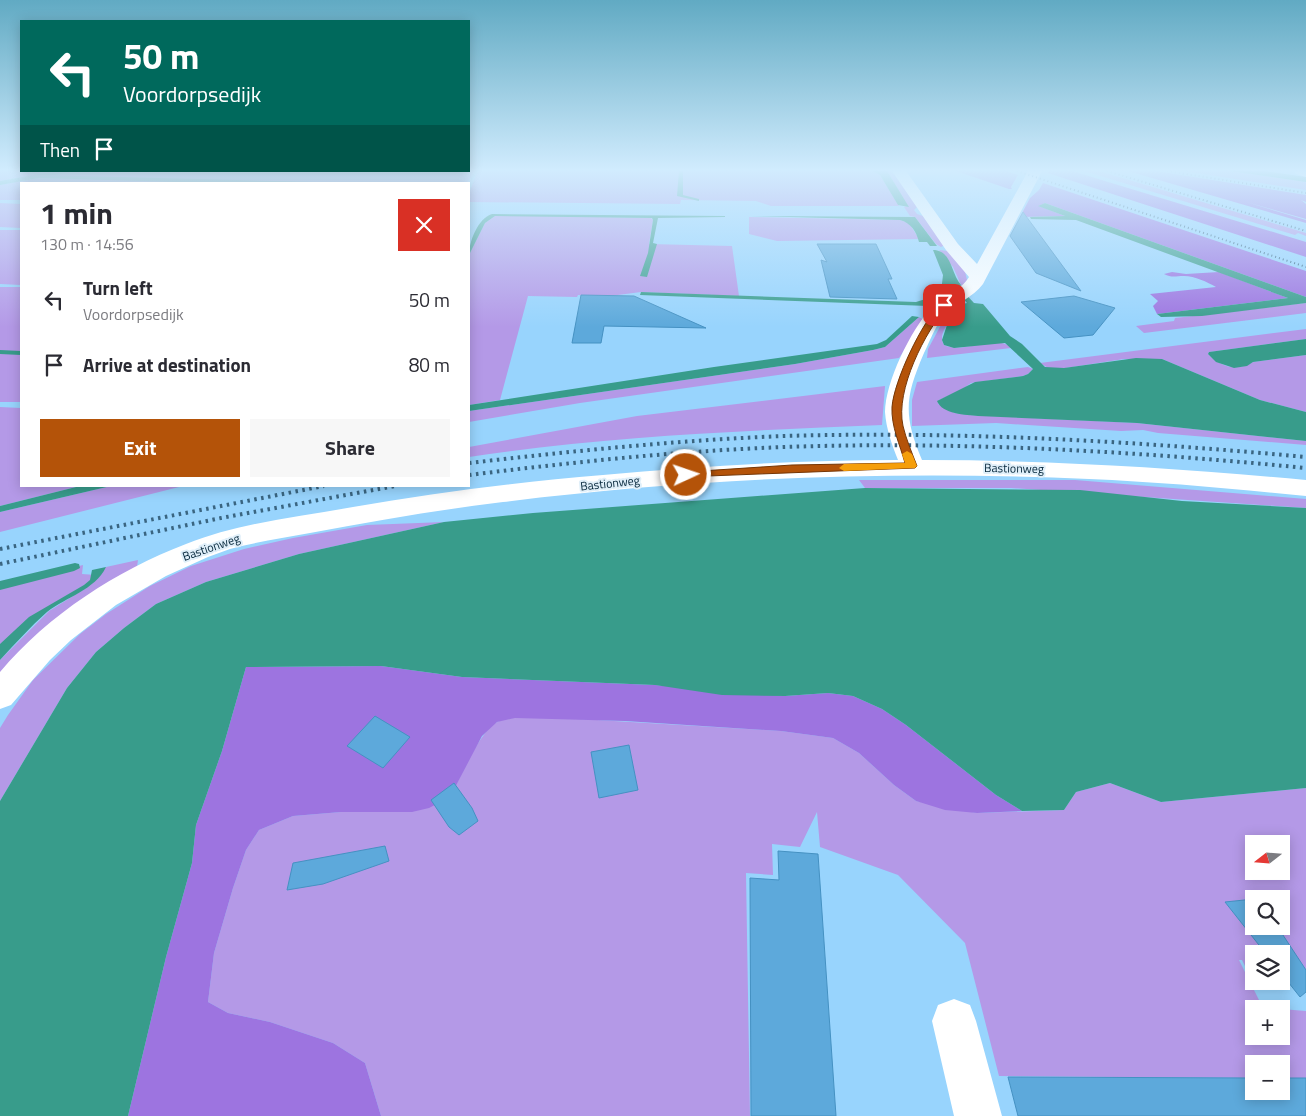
<!DOCTYPE html>
<html lang="en">
<head>
<meta charset="utf-8">
<style>
	:root { --surface:#fff; --page:#f7f7f7; --text:#2b2b33; --muted:#7c7c81; --accent:#b45309 }
	body { margin:0; font-family:"Titillium Web",sans-serif; background:var(--page); color:var(--text); height:100vh; display:flex; flex-direction:column; font-size:19px; white-space:nowrap }
	* { box-sizing:border-box; margin:0 }
	p { font-size:16px; color:var(--muted) }
	.icon { flex:none; width:28px; height:28px; fill:none; stroke:currentColor; stroke-width:2; stroke-linecap:round; stroke-linejoin:round }
	.map { position:relative; flex:1; overflow:hidden }
	.side { position:absolute; left:20px; top:182px; width:450px; height:305px; display:flex; flex-direction:column; background:var(--surface); border-radius:0px; box-shadow:0 2px 12px #0003 }
	.side>* { flex:none }
	.hud { position:absolute; left:20px; top:20px; width:450px; height:152px; border-radius:0px; box-shadow:0 2px 12px #0003; background:#00695c; color:#fff; overflow:hidden }
	.needle { width:32px; rotate:253deg }
	.tools { position:absolute; left:1245px; top:835px; display:grid; gap:10px }
	.tools a { display:grid; place-items:center; width:45px; height:45px; border-radius:0px; background:var(--surface); box-shadow:0 2px 12px #0003; font-size:25px }
	.pin { position:absolute; display:grid; place-items:center; width:42px; height:42px; color:#fff; margin:-21px; border-radius:10px; box-shadow:0 2px 8px #0006 }
	.me { position:absolute; width:55px; margin:-28px; rotate:87deg; stroke-linejoin:round; filter:drop-shadow(0 0 4px #0008) }
	.turn { display:flex; align-items:center; gap:18px; height:105px; padding:0 20px; font-size:22px }
	.turn .icon { width:65px; height:65px; stroke-width:2.5 }
	.turn b { display:block; font-size:35px; line-height:42px }
	.then { display:flex; align-items:center; height:48px; padding:0 20px; background:#0003; gap:10px; font-size:19px }
	.round { display:grid; place-items:center; flex:none; width:52px; height:52px; border-radius:0px; background:var(--page) }
	.summary { display:flex; align-items:center; justify-content:space-between; height:85px; padding:0 20px }
	h1 { font-size:30px; font-weight:700; line-height:38px }
	.button { display:flex; gap:10px; margin-top:auto; padding:10px 20px }
	.button a { flex:1; height:58px; border-radius:0px; background:var(--accent); color:#fff; font-size:20px; font-weight:700; line-height:58px; text-align:center }
	.button a+a { background:var(--page); color:var(--text) }
	ul { padding:0; list-style:none }
	li { display:flex; align-items:center; gap:15px; height:65px; padding:0 20px }
	li div { flex:1 }
	li b { display:block; font-size:19px }
	li em { font-style:normal }
	.map>svg:first-child { display:block }
	.green { fill:#b499e7; fill-rule:evenodd }
	.forest { fill:#9d74e0 }
	.water { fill:#389c8b }
	.lines { fill:none; stroke-linecap:round; stroke-linejoin:round }
	.stream { fill:#389c8b; fill-rule:evenodd }
	.building { fill:#5da9db; stroke:#4591c2 }
	.street { fill:#fff; fill-rule:evenodd }
	.rail-far1 { stroke:#3a6581; stroke-width:2; stroke-dasharray:1 3; stroke-linecap:butt }
	.rail { stroke:#3a6581; stroke-width:4; stroke-dasharray:2.5 4.5; stroke-linecap:butt }
	.route { fill:#b45309; stroke:#753606 }
	.slow { fill:#f59e0b }
	.labels { text-anchor:middle; dominant-baseline:central; stroke-width:4; stroke-linejoin:round; paint-order:stroke }
	.street-label { font-size:12px; fill:#05263a; stroke:#e0eff9 }
</style>
</head>
<body>
<div class="map">
<svg width="1306" height="1116" viewBox="0 0 1306 1116">
	<rect width="100%" height="100%" fill="#98d4fd"/>
	<path class="green" d="M 0,171 L 56,171 L 0,181 Z
		M 77,171 L 474,171 L 467,184 L 21,184 L 21,200 L 0,200 L 0,185 Z
		M 478,171 L 873,171 L 880,175 L 899,206 L 771,206 L 756,201 L 681,200 L 680,204 L 469,202 L 469,193 Z
		M 887,171 L 894,171 L 917,207 L 914,210 L 917,214 L 923,216 L 945,245 L 941,247 L 936,244 L 915,217 L 910,216 L 904,207 L 908,206 Z
		M 1084,171 L 1099,171 L 1306,233 L 1306,236 L 1298,233 L 1295,235 Z
		M 1184,171 L 1230,171 L 1306,182 L 1306,190 Z
		M 0,203 L 21,204 L 21,228 L 0,227 Z
		M 501,215 L 651,218 L 653,220 L 649,244 L 732,246 L 739,296 L 641,292 L 610,296 L 578,295 L 577,297 L 528,296 L 500,400 L 469,405 L 469,255 L 485,223 L 495,216 Z
		M 749,217 L 900,220 L 909,223 L 919,239 L 777,241 L 749,234 Z
		M 0,230 L 21,230 L 21,285 L 0,284 Z
		M 939,250 L 948,251 L 965,271 L 967,280 L 962,287 L 953,267 Z
		M 0,287 L 21,287 L 21,402 L 0,402 Z
		M 963,300 L 965,303 L 962,303 C 960,316 935,329 944,345 C 963,355 998,333 1011,348 L 927,358 L 928,349 L 949,310 Z
		M 1306,303 L 1306,313 L 1144,333 L 1136,326 L 1174,321 L 1175,318 Z
		M 919,317 L 924,320 L 899,358 L 580,403 L 469,422 L 469,411 L 795,364 L 873,350 L 885,347 Z
		M 1306,329 L 1306,339 L 1209,352 L 1208,354 C 1221,367 1237,372 1253,362 L 1306,355 L 1306,412 L 1260,400 L 1162,359 L 1124,359 L 1059,369 L 1048,368 L 1040,363 Z
		M 1028,367 L 1033,369 L 1028,374 L 1023,376 L 971,383 L 960,391 L 939,400 L 938,404 L 955,413 L 968,415 L 1137,423 L 1306,441 L 1306,445 L 1158,433 L 1143,430 L 1121,431 L 996,423 L 912,426 L 912,400 L 917,382 Z
		M 885,386 L 882,425 C 744,431 605,436 469,457 L 469,447 L 637,416 Z
		M 0,407 L 21,408 L 21,486 L 80,486 L 0,506 Z
		M 859,480 L 1075,480 L 1306,499 L 1306,508 L 1011,488 L 865,488 Z
		M 111,486 L 183,486 L 0,532 L 0,512 Z
		M 444,522 L 299,554 L 206,582 L 156,604 L 124,628 L 96,652 L 67,688 L 0,801 L 0,728 L 8,715 L 33,680 L 80,634 L 106,614 L 150,586 L 191,566 L 244,549 L 293,538 L 367,525 Z
		M 138,560 L 137,567 L 0,674 L 0,660 L 49,611 L 86,588 L 106,567 Z
		M 83,565 L 82,574 L 96,575 L 84,588 L 42,613 L 0,656 L 0,586 Z
		M 547,717 L 781,731 L 833,738 L 859,753 L 894,785 L 916,801 L 977,813 L 1064,810 L 1076,792 L 1110,783 L 1161,802 L 1306,788 L 1306,984 L 1263,981 L 1281,981 L 1281,954 L 1254,954 L 1254,981 L 1252,980 L 1242,960 L 1239,960 L 1263,1008 L 1274,1009 L 1254,1009 L 1254,1036 L 1281,1036 L 1281,1009 L 1306,1011 L 1306,1078 L 1281,1078 L 1281,1064 L 1254,1064 L 1254,1078 L 999,1076 L 965,943 L 898,875 L 820,847 L 817,812 L 800,847 L 772,844 L 773,875 L 746,873 L 750,1116 L 381,1116 L 365,1063 L 333,1043 L 270,1022 L 228,1013 L 208,1002 L 214,953 L 233,888 L 246,850 L 259,830 L 293,816 L 341,812 L 450,797 C 460,778 480,731 497,722 C 512,715 532,718 547,717 ZM 1254,844 L 1281,844 L 1281,871 L 1254,871 ZM 1254,899 L 1281,899 L 1281,926 L 1254,926 Z"/>
	<path class="forest" d="M 956,171 L 1006,171 L 1018,175 L 1011,187 L 1012,189 L 1009,189 Z
		M 1049,171 L 1072,171 L 1306,242 L 1306,257 L 1048,173 Z
		M 1128,171 L 1156,171 L 1306,195 L 1306,202 L 1301,200 L 1306,204 L 1306,219 L 1246,202 L 1306,220 L 1306,223 Z
		M 1043,183 L 1306,271 L 1306,297 L 1045,203 L 1039,206 L 1065,216 L 1020,217 L 1030,198 L 1039,190 Z
		M 1172,272 L 1186,274 L 1219,272 L 1288,298 L 1157,314 L 1153,306 L 1158,301 L 1150,294 L 1216,287 C 1207,282 1195,276 1184,276 C 1175,276 1172,278 1164,274 Z
		M 381,666 L 462,677 L 655,685 L 785,696 L 828,693 L 853,696 L 882,709 L 906,725 L 996,795 L 1022,811 L 977,813 L 945,810 L 916,801 L 894,785 L 859,753 L 833,738 L 781,731 L 625,721 L 515,718 L 497,722 L 482,736 L 450,797 L 429,808 L 412,812 L 341,812 L 293,816 L 259,830 L 246,850 L 233,888 L 214,953 L 208,1002 L 228,1013 L 270,1022 L 333,1043 L 365,1063 L 381,1116 L 128,1116 L 166,957 L 192,863 L 196,825 L 222,751 L 246,667 Z"/>
	<path class="water" d="M 56,171 L 77,171 L 0,185 L 0,181 Z
		M 873,171 L 887,171 L 909,207 L 898,205 L 880,175 Z
		M 1230,171 L 1264,171 L 1306,177 L 1306,182 Z
		M 1045,203 L 1306,297 L 1306,303 L 1202,316 L 1161,317 L 1157,314 L 1288,298 L 1076,220 L 1031,219 L 1030,217 L 1065,216 L 1038,206 Z
		M 492,214 L 725,216 L 725,217 L 658,218 L 653,243 L 657,244 L 647,277 L 640,276 L 648,253 L 653,220 L 652,218 L 495,216 L 485,223 L 469,255 C 469,242 478,218 492,214 Z
		M 750,216 L 915,217 L 937,246 L 930,246 L 927,242 L 919,242 C 916,231 911,223 900,220 Z
		M 933,250 C 952,250 951,274 961,285 L 960,288 L 974,303 L 983,304 L 1010,336 L 1022,344 L 1045,367 L 1064,368 L 1136,358 L 1162,359 L 1260,400 L 1306,412 L 1306,441 L 1137,423 L 978,416 C 966,415 942,414 937,401 L 975,382 L 1023,376 L 1028,374 L 1033,369 L 1005,343 L 954,348 L 944,345 L 942,340 L 947,325 L 962,304 L 967,303 L 956,291 L 941,292 L 943,275 Z
		M 641,292 L 916,302 L 932,297 L 937,299 L 928,306 L 640,295 Z
		M 912,316 L 919,317 L 885,347 L 873,350 L 795,364 L 469,411 L 469,405 L 714,367 L 877,344 L 886,340 Z
		M 1306,339 L 1306,355 L 1253,362 L 1247,366 L 1234,368 L 1216,362 L 1208,354 L 1209,352 Z
		M 80,486 L 111,486 L 0,512 L 0,506 Z
		M 865,488 L 1080,490 L 1182,501 L 1306,508 L 1306,788 L 1161,802 L 1110,783 L 1076,792 L 1064,810 L 1022,811 L 996,795 L 906,725 L 882,709 L 853,696 L 828,693 L 785,696 L 722,695 L 655,685 L 462,677 L 381,666 L 246,667 L 222,751 L 196,825 L 192,863 L 166,957 L 128,1116 L 0,1116 L 0,801 L 67,688 L 96,652 L 124,628 L 156,604 L 206,582 L 299,554 L 444,522 L 533,513 Z
		M 75,563 L 79,564 L 80,568 L 74,571 L 0,590 L 0,581 Z
		M 106,567 C 95,590 66,597 47,612 C 30,627 15,644 0,660 L 0,644 L 29,617 L 84,585 L 90,580 L 92,570 Z"/>
	<g class="lines">
		<path class="stream" d="M 679,171 L 683,171 L 683,195 L 699,199 L 699,201 L 677,196 Z
			M 42,175 L 314,182 L 316,184 L 245,184 L 40,178 Z
			M 0,350 L 21,351 L 21,355 L 0,354 Z"/>
	</g>
	<path class="building" d="M 1023,212 L 1081,291 L 1036,273 L 1010,236 Z
		M 817,244 L 876,244 L 892,279 L 888,279 L 897,299 L 830,297 L 821,260 L 827,262 Z
		M 581,295 L 634,296 L 706,328 L 604,326 L 601,343 L 572,343 Z
		M 1074,296 L 1115,308 L 1093,335 L 1064,338 L 1021,302 Z
		M 375,716 L 410,737 L 383,768 L 347,746 Z
		M 629,745 L 638,790 L 599,798 L 591,752 Z
		M 454,783 L 472,808 L 478,821 L 459,835 L 449,827 L 431,800 Z
		M 385,846 L 389,861 L 323,884 L 287,890 L 293,863 Z
		M 778,851 L 818,854 L 836,1116 L 751,1116 L 750,878 L 779,880 Z
		M 1254,899 L 1254,926 L 1277,926 L 1306,970 L 1306,992 L 1300,997 L 1281,973 L 1281,954 L 1266,954 L 1225,902 Z
		M 1008,1077 L 1254,1078 L 1254,1091 L 1281,1091 L 1281,1078 L 1306,1078 L 1306,1116 L 1018,1116 Z"/>
	<g class="lines">
		<path class="street" d="M 892,171 L 906,171 L 958,244 L 977,264 L 1028,171 L 1042,171 L 983,284 C 973,298 955,303 944,316 C 935,326 930,341 924,353 C 905,397 903,415 922,460 C 1050,460 1178,468 1306,480 L 1306,496 C 1234,489 1162,482 1089,479 C 894,470 697,478 503,502 C 438,510 374,521 310,533 C 283,538 256,542 230,549 L 208,557 L 166,576 L 116,605 L 71,640 L 50,660 L 11,705 L 0,709 L 0,672 C 49,614 116,571 186,544 C 239,523 297,517 353,507 C 436,492 520,482 603,475 C 701,466 799,460 898,460 C 892,445 886,428 885,412 C 885,382 911,330 931,308 C 942,296 961,291 969,277 L 946,250 Z
			M 1294,171 L 1306,171 L 1306,177 L 1296,174 Z
			M 954,999 L 970,1005 L 976,1021 L 1002,1116 L 954,1116 L 932,1021 L 938,1005 Z"/>
		<path class="rail-far1" d="M 1017,171 L 1306,267
			M 1107,171 L 1306,231
			M 1167,171 L 1306,193"/>
		<path class="rail" d="M 469,463 C 574,451 679,440 784,436 C 959,431 1132,441 1306,457
			M 469,475 C 574,462 678,451 784,447 C 959,441 1132,451 1306,468
			M 0,549 L 324,486
			M 0,564 L 221,518 L 395,486"/>
	</g>
	<linearGradient id="sky" x2="0" y2="1"><stop stop-color="#61aac3"/><stop offset="0.52" stop-color="#d1ecfe"/><stop offset="1" stop-color="#d1ecfe" stop-opacity="0"/></linearGradient>
	<rect width="1306" height="327" fill="url(#sky)"/>
	<path class="route" d="M 941,304 L 948,305 C 925,332 895,390 903,426 C 906,439 912,453 917,466 L 915,468 L 682,477 L 682,473 L 686,472 L 792,465 L 905,463 C 900,445 891,426 892,407 C 894,381 922,321 941,304 Z"/>
	<path class="slow" d="M 907,451 L 912,454 L 917,466 L 915,468 L 844,471 L 839,468 L 844,464 L 905,463 L 902,454 Z"/>
	<g class="labels">
		<g class="street-label">
			<text transform="translate(1014 468) rotate(1)">Bastionweg</text>
			<text transform="translate(610 483) rotate(-6)">Bastionweg</text>
			<text transform="translate(211 547) rotate(-19)">Bastionweg</text>
		</g>
	</g>
</svg>
<div class="tools">
<a><svg class="needle" viewBox="-14 -14 28 28"><path d="M0-13l5 13h-10z" fill="#e53935"/><path d="M0 13l5-13h-10z" fill="#7c7c81"/></svg></a>
<a><svg class="icon" aria-label="search" viewBox="0 0 24 24"><circle cx="10" cy="10" r="6"/><path d="M15 15l6 6"/></svg></a>
<a><svg class="icon" aria-label="layers" viewBox="0 0 24 24"><path d="M12 4l9 5-9 5-9-5zM3 14l9 5 9-5"/></svg></a>
<a>+</a>
<a>−</a>
</div>
<div class="pin" style="left:944px;top:305px;background:#d93025"><svg class="icon" aria-label="arrive" viewBox="0 0 24 24"><path d="M6 21V4h12l-3 4 3 4H6"/></svg></div>
<svg class="me" style="left:686px;top:475px" viewBox="-20 -20 40 40"><circle r="17" fill="#b45309" stroke="#fff" stroke-width="3"/><path d="M0-11L8 9 0 5-8 9z" fill="#fff"/></svg>
<div class="hud">
<div class="turn"><svg class="icon" aria-label="left" viewBox="0 0 24 24"><path d="M17 20v-9H6M10 6l-5 5 5 5"/></svg><div><b>50 m</b>Voordorpsedijk</div></div>
<div class="then">Then<svg class="icon" aria-label="arrive" viewBox="0 0 24 24"><path d="M6 21V4h12l-3 4 3 4H6"/></svg></div>
</div>
<section class="side">
<div class="summary"><div><h1>1 min</h1><p>130 m · 14:56</p></div><a class="round" style="background:#d93025;color:#fff"><svg class="icon" aria-label="close" viewBox="0 0 24 24"><path d="M6 6l12 12M18 6L6 18"/></svg></a></div>
<ul>
<li><svg class="icon" aria-label="left" viewBox="0 0 24 24"><path d="M17 20v-9H6M10 6l-5 5 5 5"/></svg><div><b>Turn left</b><p>Voordorpsedijk</p></div><em>50 m</em></li>
<li><svg class="icon" aria-label="arrive" viewBox="0 0 24 24"><path d="M6 21V4h12l-3 4 3 4H6"/></svg><div><b>Arrive at destination</b></div><em>80 m</em></li>
</ul>
<div class="button"><a>Exit</a><a>Share</a></div>
</section>
</div>
</body>
</html>
